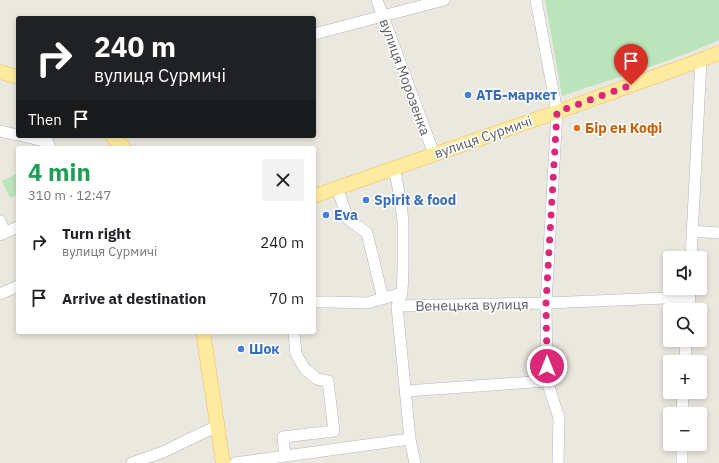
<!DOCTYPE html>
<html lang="en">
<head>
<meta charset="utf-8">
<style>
	:root { --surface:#fff; --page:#f2f2f2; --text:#202124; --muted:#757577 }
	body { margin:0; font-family:"IBM Plex Sans",sans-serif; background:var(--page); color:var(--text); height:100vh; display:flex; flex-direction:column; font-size:15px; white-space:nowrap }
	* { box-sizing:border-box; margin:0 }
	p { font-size:13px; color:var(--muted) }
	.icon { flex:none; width:22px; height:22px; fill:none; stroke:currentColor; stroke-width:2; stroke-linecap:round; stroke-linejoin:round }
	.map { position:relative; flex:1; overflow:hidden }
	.side { position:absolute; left:16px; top:146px; width:300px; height:188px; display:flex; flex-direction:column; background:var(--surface); border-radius:4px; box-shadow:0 2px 6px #0003 }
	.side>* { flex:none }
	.guide { position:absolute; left:16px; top:16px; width:300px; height:122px; border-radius:4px; box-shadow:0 2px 6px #0003; background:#202124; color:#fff; overflow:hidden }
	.fabs { position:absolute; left:663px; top:251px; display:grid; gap:8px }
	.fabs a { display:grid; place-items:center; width:44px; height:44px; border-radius:4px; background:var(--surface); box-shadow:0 2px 6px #0003; font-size:20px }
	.pin { position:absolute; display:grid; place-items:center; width:34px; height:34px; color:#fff; margin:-41px -17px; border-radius:50% 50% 50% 0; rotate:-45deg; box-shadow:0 0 4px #0007 }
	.pin .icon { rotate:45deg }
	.me { position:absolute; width:44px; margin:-22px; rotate:0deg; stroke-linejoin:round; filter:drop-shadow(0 0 3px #0008) }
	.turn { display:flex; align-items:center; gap:14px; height:84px; padding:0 12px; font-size:18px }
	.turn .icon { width:52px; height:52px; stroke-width:2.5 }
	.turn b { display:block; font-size:28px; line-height:34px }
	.then { display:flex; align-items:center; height:38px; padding:0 12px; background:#0003; gap:8px; font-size:15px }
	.round { display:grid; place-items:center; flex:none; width:42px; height:42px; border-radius:4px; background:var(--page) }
	.headline { display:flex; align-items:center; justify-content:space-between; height:68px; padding:0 12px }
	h1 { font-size:24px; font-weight:800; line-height:30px; color:#1e9e55 }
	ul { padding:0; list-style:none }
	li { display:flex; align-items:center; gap:12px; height:56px; padding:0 12px }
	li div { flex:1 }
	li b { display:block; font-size:15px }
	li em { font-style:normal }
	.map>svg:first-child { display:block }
	.green { fill:#bce4ba }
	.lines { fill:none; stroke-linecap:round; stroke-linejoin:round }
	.minor-casing { stroke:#b2b5ba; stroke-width:12 }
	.major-casing { stroke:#f1be52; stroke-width:15 }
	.minor { stroke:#fff; stroke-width:11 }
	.major { stroke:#ffeba0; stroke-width:14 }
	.route { stroke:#db2777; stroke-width:7; stroke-dasharray:0 12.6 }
	.shop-dot { fill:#3f7fe0; stroke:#fff; stroke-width:1.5 }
	.food-dot { fill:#e8710a; stroke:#fff; stroke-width:1.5 }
	.labels { text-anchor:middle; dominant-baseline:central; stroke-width:3; stroke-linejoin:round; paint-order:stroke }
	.street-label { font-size:14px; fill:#585c60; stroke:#fff }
	.shop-label { font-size:14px; font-weight:bold; fill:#366cbe; stroke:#fff; text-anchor:start }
	.food-label { font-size:14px; font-weight:bold; fill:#c56008; stroke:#fff; text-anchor:start }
</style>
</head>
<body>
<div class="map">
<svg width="719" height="463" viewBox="0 0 719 463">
	<rect width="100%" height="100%" fill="#ebe8df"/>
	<path class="green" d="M 545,0 L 719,0 L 719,40 C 668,63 614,78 562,96 Z
		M 16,174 L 18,179 L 18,194 L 10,198 L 2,181 Z"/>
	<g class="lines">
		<defs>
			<path id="minor" d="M 377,0 L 434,154
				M 536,0 L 557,112 L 546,303 L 547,381 L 559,418 L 558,463
				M 314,34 L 444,0
				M 0,131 L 18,135
				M 23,136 L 48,142 L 50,148
				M 394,168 L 401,202 L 403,223 L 403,270 L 402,293 L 397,306 L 410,439 L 415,463
				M 337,188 L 348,219 L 367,233 L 383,299
				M 0,221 L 5,232
				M 692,231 L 719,233
				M 0,235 L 18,227
				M 691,258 L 701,60
				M 0,294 L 18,286
				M 314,302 L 332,302 L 367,303 L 402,293
				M 397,306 L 546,303 L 690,297
				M 689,310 L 690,288
				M 685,362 L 686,340
				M 406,391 L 547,381
				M 682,414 L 683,392
				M 285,456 L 283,437 L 334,431 L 328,381 L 317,379 L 305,369 L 296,354 L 294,332
				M 132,463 L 163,452 L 217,426
				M 235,463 L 410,439
				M 682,463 L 682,444"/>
			<path id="major" d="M 0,72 L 18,77
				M 112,136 L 124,148
				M 314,196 L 557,112 L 701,60 L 719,53
				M 203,332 L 223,463"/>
		</defs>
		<use href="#minor" class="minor-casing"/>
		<use href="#major" class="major-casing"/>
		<use href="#minor" class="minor"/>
		<use href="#major" class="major"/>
	</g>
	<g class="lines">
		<path class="route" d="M 547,366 L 546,303 L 557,112 L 631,85"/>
	</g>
	<g class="shop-dot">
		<circle cx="468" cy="95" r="4"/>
		<circle cx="366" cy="200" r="4"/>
		<circle cx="326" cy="215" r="4"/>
		<circle cx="241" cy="349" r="4"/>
	</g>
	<circle class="food-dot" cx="577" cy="128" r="4"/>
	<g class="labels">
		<g class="street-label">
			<text transform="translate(405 77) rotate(70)">вулиця Морозенка</text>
			<text transform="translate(483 137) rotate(-19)">вулиця Сурмичі</text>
			<text transform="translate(472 305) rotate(-1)">Венецька вулиця</text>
		</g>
		<g class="shop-label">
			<text x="476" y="95">АТБ-маркет</text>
			<text x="374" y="200">Spirit &amp; food</text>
			<text x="334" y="215">Eva</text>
			<text x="249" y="349">Шок</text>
		</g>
		<g class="food-label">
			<text x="585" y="128">Бір ен Кофі</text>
		</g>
	</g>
</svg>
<div class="fabs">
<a><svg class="icon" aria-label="sound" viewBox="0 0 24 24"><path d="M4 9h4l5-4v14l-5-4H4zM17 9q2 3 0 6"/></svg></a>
<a><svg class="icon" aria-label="search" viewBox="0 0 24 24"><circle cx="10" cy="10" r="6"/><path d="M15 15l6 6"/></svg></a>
<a>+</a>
<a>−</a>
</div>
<div class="pin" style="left:631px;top:85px;background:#d93025"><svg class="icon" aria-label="arrive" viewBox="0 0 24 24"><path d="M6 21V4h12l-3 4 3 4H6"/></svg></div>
<svg class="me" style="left:547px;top:366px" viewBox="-20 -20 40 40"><circle r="17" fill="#db2777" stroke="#fff" stroke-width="3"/><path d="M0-11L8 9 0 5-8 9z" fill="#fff"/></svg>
<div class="guide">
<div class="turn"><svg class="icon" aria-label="right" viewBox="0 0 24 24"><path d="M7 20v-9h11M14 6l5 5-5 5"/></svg><div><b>240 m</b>вулиця Сурмичі</div></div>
<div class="then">Then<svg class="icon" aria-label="arrive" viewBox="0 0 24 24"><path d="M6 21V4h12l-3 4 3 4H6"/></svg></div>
</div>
<section class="side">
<div class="headline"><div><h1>4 min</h1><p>310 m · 12:47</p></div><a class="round"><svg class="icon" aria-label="close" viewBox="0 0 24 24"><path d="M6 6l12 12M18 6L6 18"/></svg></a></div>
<ul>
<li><svg class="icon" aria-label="right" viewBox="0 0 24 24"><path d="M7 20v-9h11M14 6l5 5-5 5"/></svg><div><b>Turn right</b><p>вулиця Сурмичі</p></div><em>240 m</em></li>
<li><svg class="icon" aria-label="arrive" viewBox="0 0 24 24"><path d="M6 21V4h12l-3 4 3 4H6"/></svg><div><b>Arrive at destination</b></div><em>70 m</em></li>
</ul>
</section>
</div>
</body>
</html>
